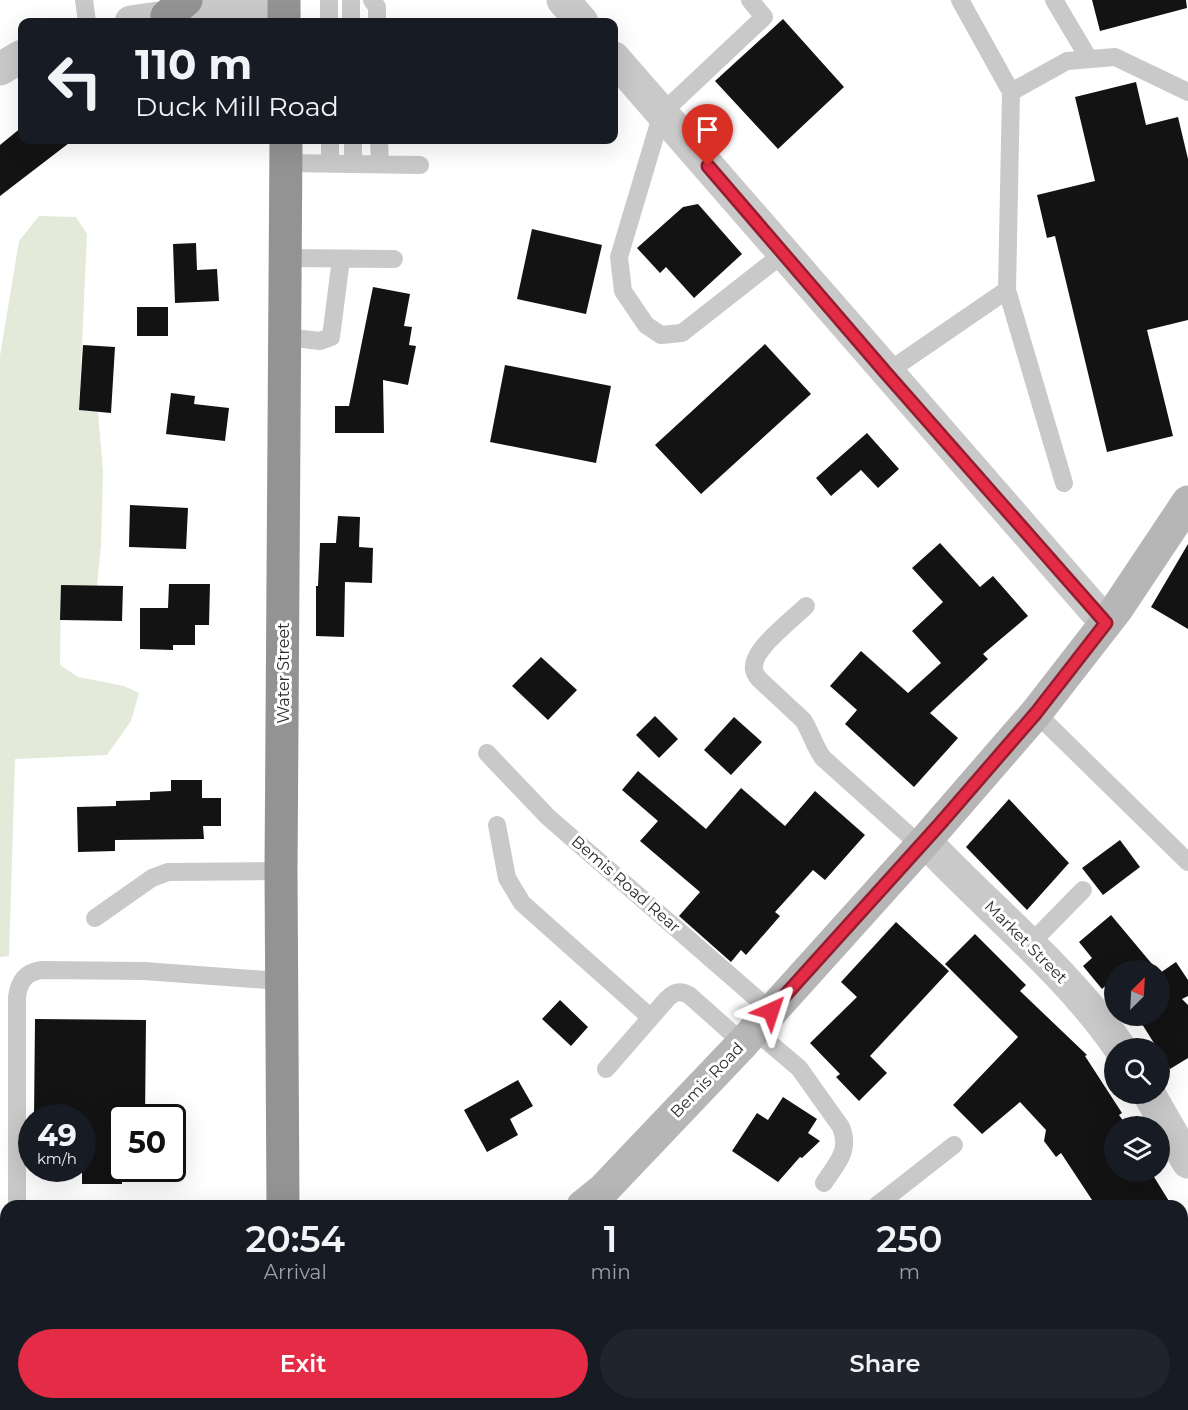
<!DOCTYPE html>
<html lang="en">
<head>
<meta charset="utf-8">
<style>
	:root { --surface:#171b24; --page:#20242c; --text:#f1f3f6; --muted:#9ea1a6; --accent:#e52c47 }
	body { margin:0; font-family:Montserrat,sans-serif; background:var(--page); color:var(--text); height:100vh; display:flex; flex-direction:column; font-size:22px; white-space:nowrap }
	* { box-sizing:border-box; margin:0 }
	p { font-size:20px; color:var(--muted) }
	.icon { flex:none; width:33px; height:33px; fill:none; stroke:currentColor; stroke-width:2; stroke-linecap:round; stroke-linejoin:round }
	.map { position:relative; flex:1; overflow:hidden }
	.panel { position:absolute; left:0px; top:1200px; width:1188px; height:210px; display:flex; flex-direction:column; background:var(--surface); border-radius:18px 18px 0 0; box-shadow:0 6px 24px #0002 }
	.panel>* { flex:none }
	.top-card { position:absolute; left:18px; top:18px; width:600px; height:126px; border-radius:12px; box-shadow:0 6px 24px #0002; background:#171b24; color:var(--text); overflow:hidden }
	.needle { width:39px; rotate:24deg }
	.buttons { position:absolute; left:1104px; top:960px; display:grid; gap:12px }
	.buttons a { display:grid; place-items:center; width:66px; height:66px; border-radius:50%; background:var(--surface); box-shadow:0 6px 24px #0002; font-size:30px }
	.speed { position:absolute; left:18px; top:1104px; display:flex; gap:12px; font-size:30px; font-weight:700; text-align:center }
	.speed>* { display:grid; place-content:center; width:78px; height:78px; border-radius:50%; background:var(--surface); box-shadow:0 6px 24px #0002; line-height:1 }
	.speed small { font-size:15px; font-weight:400 }
	.speed .limit { border:3px solid #111; border-radius:9px; background:#fff; color:#111 }
	.pin { position:absolute; display:grid; place-items:center; width:51px; height:51px; color:#fff; margin:-62px -26px; border-radius:50% 50% 50% 0; rotate:-45deg; box-shadow:0 0 6px #0007 }
	.pin .icon { rotate:45deg }
	.me { position:absolute; width:66px; margin:-33px; rotate:42deg; stroke-linejoin:round; filter:drop-shadow(0 0 4px #0008) }
	.turn { display:flex; align-items:center; gap:21px; height:126px; padding:0 18px; font-size:27px }
	.turn .icon { width:78px; height:78px; stroke-width:2.5 }
	.turn b { display:block; font-size:42px; line-height:51px }
	.eta { display:flex; justify-content:space-evenly; align-items:center; height:102px; text-align:center }
	.eta b { font-size:36px; font-weight:600; line-height:42px }
	.cta { display:flex; gap:12px; margin-top:auto; padding:12px 18px }
	.cta a { flex:1; height:69px; border-radius:36px; background:var(--accent); color:#fff; font-size:24px; font-weight:600; line-height:69px; text-align:center }
	.cta a+a { background:var(--page); color:var(--text) }
	.map>svg:first-child { display:block }
	.green { fill:#e3ead9 }
	.building { fill:#131313 }
	.lines { fill:none; stroke-linecap:round; stroke-linejoin:round }
	.lane { stroke:#c9c9c9; stroke-width:18 }
	.street { stroke:#c9c9c9; stroke-width:33 }
	.secondary { stroke:#b6b6b6; stroke-width:33 }
	.highway { stroke:#939393; stroke-width:33 }
	.route-casing { stroke:#951d2e; stroke-width:15 }
	.route { stroke:#e52c47; stroke-width:10 }
	.labels { text-anchor:middle; dominant-baseline:central; stroke-width:6; stroke-linejoin:round; paint-order:stroke }
	.street-label { font-size:16px; fill:#2c2c2c; stroke:#fff }
</style>
</head>
<body>
<div class="map">
<svg width="1188" height="1410" viewBox="0 0 1188 1410">
	<rect width="100%" height="100%" fill="#fff"/>
	<path class="green" d="M 39,216 L 76,217 L 87,234 L 79,410 L 98,412 L 103,471 L 101,545 L 97,586 L 61,586 L 60,665 L 78,677 L 124,686 L 139,693 L 131,721 L 107,755 L 15,759 L 9,956 L 0,957 L 0,356 L 19,241 Z"/>
	<path class="building" d="M 1092,0 L 1186,0 L 1187,8 L 1100,31 Z
		M 783,19 L 844,87 L 778,149 L 715,81 Z
		M 1136,82 L 1146,125 L 1178,117 L 1188,159 L 1188,320 L 1147,330 L 1173,436 L 1107,452 L 1055,236 L 1047,238 L 1037,195 L 1095,181 L 1075,97 Z
		M 22,127 L 22,140 L 73,140 L 0,196 L 0,145 Z
		M 698,204 L 742,254 L 694,298 L 666,267 L 660,273 L 637,248 L 683,207 Z
		M 532,229 L 602,245 L 586,314 L 517,299 Z
		M 196,243 L 197,270 L 217,269 L 219,301 L 175,303 L 173,244 Z
		M 373,287 L 410,294 L 404,326 L 412,327 L 409,345 L 416,346 L 408,385 L 383,380 L 384,433 L 335,433 L 335,406 L 349,406 Z
		M 137,307 L 168,307 L 168,336 L 137,336 Z
		M 765,344 L 811,394 L 701,494 L 655,445 Z
		M 83,345 L 115,347 L 111,413 L 79,410 Z
		M 505,365 L 611,386 L 596,463 L 490,442 Z
		M 171,393 L 195,396 L 194,404 L 229,408 L 225,441 L 166,434 Z
		M 867,433 L 899,469 L 878,488 L 861,470 L 831,496 L 816,478 Z
		M 130,505 L 188,508 L 186,549 L 129,547 Z
		M 338,516 L 360,517 L 359,547 L 373,548 L 372,583 L 345,582 L 344,637 L 316,636 L 316,586 L 318,586 L 320,543 L 336,543 Z
		M 940,543 L 980,587 L 993,576 L 1028,616 L 983,654 L 988,659 L 930,713 L 958,738 L 914,787 L 845,724 L 857,710 L 830,686 L 861,651 L 908,693 L 941,663 L 912,631 L 943,602 L 912,568 Z
		M 1188,544 L 1188,629 L 1151,607 Z
		M 169,584 L 210,584 L 209,625 L 195,625 L 195,645 L 173,645 L 173,650 L 140,649 L 140,608 L 168,608 Z
		M 61,585 L 123,586 L 122,621 L 60,620 Z
		M 541,657 L 577,690 L 548,720 L 512,686 Z
		M 655,716 L 678,739 L 659,758 L 636,735 Z
		M 734,717 L 762,742 L 731,775 L 704,750 Z
		M 638,771 L 706,829 L 741,788 L 785,826 L 815,791 L 865,835 L 825,880 L 813,870 L 775,912 L 780,916 L 746,955 L 741,950 L 731,962 L 679,916 L 700,892 L 640,841 L 658,821 L 622,790 Z
		M 171,780 L 202,780 L 202,798 L 221,798 L 221,826 L 203,826 L 204,839 L 115,840 L 115,851 L 78,852 L 77,807 L 116,806 L 116,801 L 150,800 L 150,792 L 171,791 Z
		M 1009,799 L 1069,863 L 1027,910 L 966,847 Z
		M 1120,840 L 1140,867 L 1103,895 L 1082,868 Z
		M 1111,915 L 1157,970 L 1114,970 L 1114,978 L 1102,989 L 1083,966 L 1092,958 L 1079,942 Z
		M 896,922 L 949,971 L 870,1056 L 887,1073 L 859,1101 L 836,1077 L 840,1074 L 810,1043 L 857,997 L 841,982 Z
		M 975,934 L 1026,985 L 1020,991 L 1087,1055 L 1085,1056 L 1122,1113 L 1119,1115 L 1127,1126 L 1114,1126 L 1114,1172 L 1151,1172 L 1172,1206 L 1096,1206 L 1061,1153 L 1056,1157 L 1044,1141 L 1046,1130 L 1020,1102 L 982,1134 L 953,1105 L 1018,1037 L 945,964 Z
		M 1176,962 L 1188,980 L 1188,996 L 1182,999 L 1188,1005 L 1188,1058 L 1170,1069 L 1160,1052 L 1160,1048 L 1157,1048 L 1137,1016 L 1160,1016 L 1160,973 Z
		M 560,1000 L 588,1027 L 571,1046 L 542,1019 Z
		M 35,1019 L 146,1020 L 145,1118 L 122,1118 L 122,1184 L 82,1184 L 82,1118 L 34,1118 Z
		M 518,1080 L 533,1106 L 510,1119 L 518,1135 L 487,1152 L 464,1110 Z
		M 783,1097 L 817,1119 L 808,1133 L 820,1141 L 802,1158 L 800,1157 L 778,1182 L 732,1151 L 757,1113 L 768,1120 Z"/>
	<g class="lines">
		<path class="lane" d="M 84,0 L 87,22
			M 329,0 L 329,22
			M 351,0 L 351,22
			M 372,0 L 377,7 L 377,22
			M 750,0 L 764,17 L 662,113 L 619,257 L 623,291 L 646,325 L 661,335 L 682,333 L 784,253
			M 960,0 L 1011,92
			M 1054,0 L 1089,59
			M 330,140 L 330,164
			M 353,140 L 353,164
			M 379,140 L 380,164
			M 286,163 L 420,165
			M 286,258 L 394,259
			M 1007,290 L 1064,483
			M 285,337 L 320,341 L 331,337 L 341,259
			M 886,373 L 1007,290 L 1011,92 L 1067,61 L 1115,57 L 1188,92
			M 806,606 C 792,620 755,647 754,666 C 753,671 756,675 759,679 L 803,720 C 811,732 814,746 823,758 L 921,846
			M 1036,713 L 1188,862
			M 487,753 L 548,817 L 771,1011
			M 497,825 L 507,878 L 522,903 L 650,1017
			M 95,918 L 152,878 L 168,872 L 281,871
			M 1030,944 L 1083,890
			M 754,1030 L 799,1068 L 841,1127 C 851,1151 836,1164 824,1183
			M 606,1069 L 667,999 C 674,992 680,990 689,995 L 743,1043
			M 17,1206 L 17,997 C 19,981 26,972 42,970 L 144,971 L 281,981
			M 876,1206 L 954,1145
			M 1157,1404 L 1162,1410"/>
		<path class="street" d="M 563,0 L 582,22
			M 131,22 C 183,13 230,14 284,15
			M 614,58 L 1106,623
			M 0,69 L 22,56
			M 925,841 C 990,910 1066,970 1120,1048
			M 1149,1094 L 1188,1162
			M 1182,1253 L 1188,1249
			M 476,1404 L 477,1410
			M 748,1404 L 752,1410
			M 956,1410 L 964,1404"/>
		<path class="secondary" d="M 583,1206 L 604,1189 L 743,1043 L 925,841 L 1036,713 L 1116,610 L 1188,502
			M 0,1337 L 6,1336
			M 0,1391 L 6,1391"/>
		<path class="highway" d="M 167,16 L 186,0
			M 284,22 L 284,0
			M 283,1206 L 281,871 L 286,140
			M 137,1404 L 160,1410
			M 281,1410 L 281,1404"/>
	</g>
	<g class="lines">
		<defs>
			<path id="route" d="M 708,166 L 886,373 L 1106,623 L 1036,713 L 939,825 L 771,1011"/>
		</defs>
		<use href="#route" class="route-casing"/>
		<use href="#route" class="route"/>
	</g>
	<g class="labels">
		<g class="street-label">
			<text transform="translate(283 673) rotate(-90)">Water Street</text>
			<text transform="translate(626 884) rotate(41)">Bemis Road Rear</text>
			<text transform="translate(1026 942) rotate(45)">Market Street</text>
			<text transform="translate(707 1080) rotate(-46)">Bemis Road</text>
		</g>
	</g>
</svg>
<div class="buttons">
<a><svg class="needle" viewBox="-14 -14 28 28"><path d="M0-13l5 13h-10z" fill="#e53935"/><path d="M0 13l5-13h-10z" fill="#9ea1a6"/></svg></a>
<a><svg class="icon" aria-label="search" viewBox="0 0 24 24"><circle cx="10" cy="10" r="6"/><path d="M15 15l6 6"/></svg></a>
<a><svg class="icon" aria-label="layers" viewBox="0 0 24 24"><path d="M12 4l9 5-9 5-9-5zM3 14l9 5 9-5"/></svg></a>
</div>
<div class="speed"><div>49<small>km/h</small></div><div class="limit">50</div></div>
<div class="pin" style="left:708px;top:166px;background:#d93025"><svg class="icon" aria-label="arrive" viewBox="0 0 24 24"><path d="M6 21V4h12l-3 4 3 4H6"/></svg></div>
<svg class="me" style="left:771px;top:1011px" viewBox="-20 -20 40 40"><path d="M0-17L14 15 0 8-14 15z" fill="#e52c47" stroke="#fff" stroke-width="4"/></svg>
<div class="top-card">
<div class="turn"><svg class="icon" aria-label="left" viewBox="0 0 24 24"><path d="M17 20v-9H6M10 6l-5 5 5 5"/></svg><div><b>110 m</b>Duck Mill Road</div></div>
</div>
<section class="panel">
<div class="eta">
<div><b>20:54</b><p>Arrival</p></div>
<div><b>1</b><p>min</p></div>
<div><b>250</b><p>m</p></div>
</div>
<div class="cta"><a>Exit</a><a>Share</a></div>
</section>
</div>
</body>
</html>
